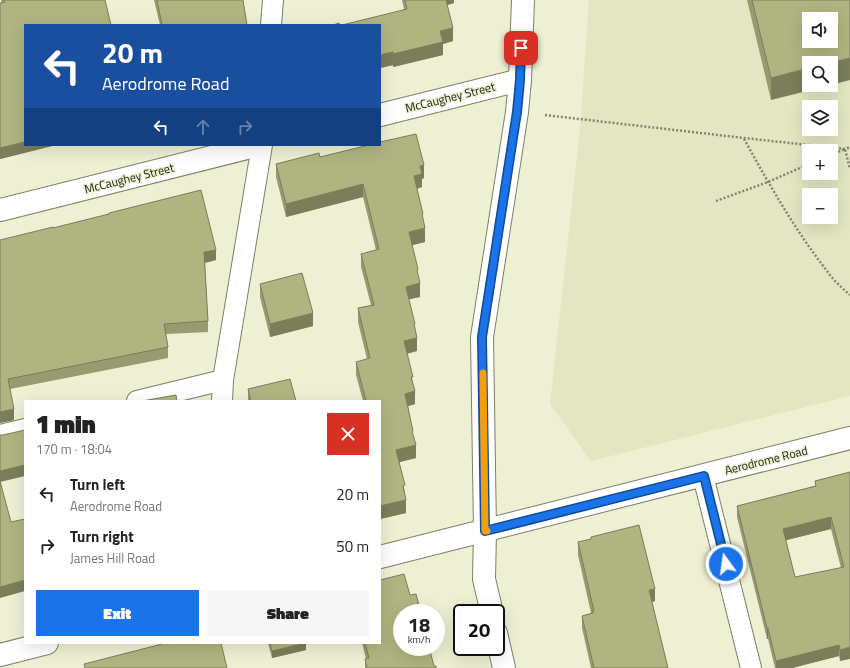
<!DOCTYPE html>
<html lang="en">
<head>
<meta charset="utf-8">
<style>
	:root { --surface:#fff; --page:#f6f6f6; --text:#222; --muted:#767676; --accent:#1a73e8 }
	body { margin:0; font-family:"Titillium Web",sans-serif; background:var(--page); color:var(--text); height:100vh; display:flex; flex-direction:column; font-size:15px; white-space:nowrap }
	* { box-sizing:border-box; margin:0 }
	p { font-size:13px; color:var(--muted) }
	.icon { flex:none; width:22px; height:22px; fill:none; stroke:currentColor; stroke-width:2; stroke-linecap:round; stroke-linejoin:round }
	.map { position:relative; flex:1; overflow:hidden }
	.sheet { position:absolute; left:24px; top:400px; width:357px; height:244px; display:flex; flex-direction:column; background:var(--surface); border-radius:0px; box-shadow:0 4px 16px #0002 }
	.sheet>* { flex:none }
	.guide { position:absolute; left:24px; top:24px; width:357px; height:122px; border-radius:0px; box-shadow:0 4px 16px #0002; background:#1a4fa0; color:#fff; overflow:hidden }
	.fabs { position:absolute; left:802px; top:12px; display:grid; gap:8px }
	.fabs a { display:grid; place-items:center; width:36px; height:36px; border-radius:0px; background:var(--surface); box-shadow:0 4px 16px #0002; font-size:20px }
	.speed { position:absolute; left:393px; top:604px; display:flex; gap:8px; font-size:20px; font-weight:700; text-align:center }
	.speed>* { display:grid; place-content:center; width:52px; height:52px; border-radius:50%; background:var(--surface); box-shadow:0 4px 16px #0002; line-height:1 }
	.speed small { font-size:10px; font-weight:400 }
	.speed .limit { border:2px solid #111; border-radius:6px; background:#fff; color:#111 }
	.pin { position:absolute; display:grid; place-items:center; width:34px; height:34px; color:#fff; margin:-17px; border-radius:8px; box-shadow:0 2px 6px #0006 }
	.me { position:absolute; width:44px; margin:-22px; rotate:346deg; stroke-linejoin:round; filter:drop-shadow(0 0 3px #0008) }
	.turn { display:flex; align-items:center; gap:14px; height:84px; padding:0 12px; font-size:18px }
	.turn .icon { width:52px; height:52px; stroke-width:2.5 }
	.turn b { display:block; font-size:28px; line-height:34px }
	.lanes { display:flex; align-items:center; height:38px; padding:0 12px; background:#0003; justify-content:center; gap:20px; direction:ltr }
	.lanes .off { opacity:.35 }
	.round { display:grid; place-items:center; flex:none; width:42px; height:42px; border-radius:0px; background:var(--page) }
	.head { display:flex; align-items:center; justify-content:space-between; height:68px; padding:0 12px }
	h1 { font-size:24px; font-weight:800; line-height:30px }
	.primary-button { display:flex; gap:8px; margin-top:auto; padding:8px 12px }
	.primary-button a { flex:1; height:46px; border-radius:0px; background:var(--accent); color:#fff; font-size:16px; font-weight:800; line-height:46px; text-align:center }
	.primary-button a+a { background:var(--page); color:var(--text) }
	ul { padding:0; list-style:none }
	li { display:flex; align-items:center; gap:12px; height:52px; padding:0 12px }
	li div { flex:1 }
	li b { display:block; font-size:15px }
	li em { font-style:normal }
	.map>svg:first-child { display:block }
	.built { fill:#e3e6c2; fill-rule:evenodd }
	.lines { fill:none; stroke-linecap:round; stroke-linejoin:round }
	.lane-casing { stroke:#7d7f66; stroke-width:22 }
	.street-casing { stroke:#7d7f66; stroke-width:24 }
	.secondary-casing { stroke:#7d7f66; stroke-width:24 }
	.path { stroke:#828471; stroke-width:2.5; stroke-dasharray:2 2; stroke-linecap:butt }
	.lane { stroke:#fff; stroke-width:20 }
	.street { stroke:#fff; stroke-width:22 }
	.secondary { stroke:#fff; stroke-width:22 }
	.wall { fill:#979b6f; fill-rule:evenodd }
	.shaded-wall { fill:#7b7e5a }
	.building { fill:#b0b481; stroke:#7b7e5a; fill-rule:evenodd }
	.route-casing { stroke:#114b97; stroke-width:10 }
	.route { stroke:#1a73e8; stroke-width:7 }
	.slow { stroke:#f59e0b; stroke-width:7 }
	.labels { text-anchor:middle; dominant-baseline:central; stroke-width:3; stroke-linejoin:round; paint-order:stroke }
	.street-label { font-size:12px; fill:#222318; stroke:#edf0d3 }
</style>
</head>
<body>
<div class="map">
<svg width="850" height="668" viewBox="0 0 850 668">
	<rect width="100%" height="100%" fill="#edf0d3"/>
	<path class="built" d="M 589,0 L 850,0 L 850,396 L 591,461 L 550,404 L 580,129 ZM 809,19 L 831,19 L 831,41 L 809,41 ZM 809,63 L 831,63 L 831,85 L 809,85 ZM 809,107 L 831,107 L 831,129 L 809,129 ZM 809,151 L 831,151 L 831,173 L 809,173 ZM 809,195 L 831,195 L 831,217 L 809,217 Z"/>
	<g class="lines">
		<defs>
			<path id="lane" d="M 271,25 L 273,0
				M 137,401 L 223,380
				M 222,401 L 223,380 L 262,145
				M 0,435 L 25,429
				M 703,476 L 751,668"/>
			<path id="street" d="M 380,115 L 520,80
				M 0,210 L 259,145
				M 380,557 L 850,438
				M 0,655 L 47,643"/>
			<path id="secondary" d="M 492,613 L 484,579 L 485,531 L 482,337 L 517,112 L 520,80 L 523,0
				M 496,633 L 504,668"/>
		</defs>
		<use href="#lane" class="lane-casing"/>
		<use href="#street" class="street-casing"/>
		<use href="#secondary" class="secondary-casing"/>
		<path class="path" d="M 545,115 L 744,138 L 845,149 L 850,147
			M 744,139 C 769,184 795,230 827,271 C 833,280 842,288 850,295
			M 831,155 L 845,149 L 850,169
			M 716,201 L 768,182 L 809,164"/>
		<use href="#lane" class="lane"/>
		<use href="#street" class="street"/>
		<use href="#secondary" class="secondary"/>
	</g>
	<path class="wall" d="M 1,0 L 105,0 L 25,145 L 56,145 L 0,159 L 2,3 Z
		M 154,0 L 243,0 L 247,25 L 160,25 Z
		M 402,0 L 454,0 L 454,3 L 447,5 L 453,41 L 443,44 L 443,55 L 393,67 L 393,65 L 380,68 L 380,25 L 404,9 Z
		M 747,0 L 850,0 L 771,100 Z
		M 320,157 L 424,178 L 422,179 L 422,187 L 417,189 L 423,221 L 425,242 L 412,245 L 418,275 L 420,297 L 409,299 L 415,330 L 417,351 L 407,354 L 413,383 L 415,404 L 408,406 L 413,436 L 416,458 L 399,462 L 405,493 L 406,513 L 380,519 L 380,401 L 363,401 L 356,375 L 356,362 L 367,359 L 358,322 L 358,308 L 371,305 L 361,267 L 361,254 L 376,250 L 363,197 L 286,217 L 276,177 L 276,164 Z
		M 109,213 L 216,260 L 205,263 L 208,321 L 208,332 L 166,334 L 168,347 L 168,358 L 10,389 L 14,420 L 0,423 L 0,240 L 53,228 L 109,214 Z
		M 260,284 L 313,326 L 270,337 L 260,297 Z
		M 248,389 L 296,401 L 248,401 Z
		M 850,472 L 840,661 L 839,656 L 792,668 L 775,668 L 768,639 L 767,639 L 737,517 L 737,506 L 815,486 L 815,481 ZM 831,529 L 841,568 L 795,577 L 786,540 Z
		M 591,537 L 655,601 L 652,602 L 668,668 L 591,668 L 582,628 L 582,616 L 591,613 L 578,555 L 578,542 L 591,539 Z
		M 410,595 L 434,666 L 436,668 L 365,668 L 365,659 L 366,659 L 362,643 L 380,643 Z
		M 268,643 L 306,643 L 306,650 L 272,658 Z"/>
	<path class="shaded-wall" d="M 444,0 L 454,0 L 454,3 L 444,6 Z
		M 453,28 L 453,41 L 443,44 L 443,55 L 393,67 L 393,54 L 440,31 Z
		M 393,52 L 393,65 L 380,68 L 380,55 Z
		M 850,58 L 850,80 L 831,85 L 831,63 Z
		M 809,68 L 809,85 L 831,85 L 771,100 L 771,78 Z
		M 25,142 L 25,145 L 56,145 L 0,159 L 0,148 Z
		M 424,165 L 424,178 L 422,179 L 422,187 L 414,189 L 414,176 L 420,166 Z
		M 363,184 L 363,197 L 286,217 L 286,204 Z
		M 425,228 L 425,242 L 409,246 L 409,232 Z
		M 216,250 L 216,260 L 204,263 L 204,252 Z
		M 420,283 L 420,297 L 406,300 L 406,287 Z
		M 313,313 L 313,326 L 270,337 L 270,324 Z
		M 417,338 L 417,351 L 404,354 L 404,341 Z
		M 415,391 L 415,404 L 405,407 L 405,394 Z
		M 14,409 L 14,420 L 0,423 L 0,412 Z
		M 416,445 L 416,458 L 396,463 L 396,450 Z
		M 25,465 L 25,476 L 0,482 L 0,471 Z
		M 406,500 L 406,513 L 380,519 L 380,506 Z
		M 831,517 L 831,529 L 783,541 L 783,529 Z
		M 25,580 L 25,591 L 0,598 L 0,587 Z
		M 655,589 L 655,601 L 649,603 L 649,590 Z
		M 767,628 L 768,628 L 768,639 L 767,639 Z
		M 306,643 L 306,650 L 272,658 L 272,651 Z
		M 839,645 L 839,656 L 792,668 L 776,668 L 776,661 Z
		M 850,647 L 850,659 L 840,661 L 840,650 Z"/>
	<path class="building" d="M 4,0 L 105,0 L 111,25 L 25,25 L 25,142 L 0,148 L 0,3 L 5,2 Z
		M 157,0 L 243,0 L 247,25 L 162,25 Z
		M 405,0 L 446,0 L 453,28 L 440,31 L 443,42 L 393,54 L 393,52 L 380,55 L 380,25 L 342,25 L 407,9 Z
		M 752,0 L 850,0 L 850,58 L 830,63 L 809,63 L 809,68 L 771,78 ZM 809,19 L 831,19 L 831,41 L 809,41 Z
		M 339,23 L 340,25 L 333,25 Z
		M 416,134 L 424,165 L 420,166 L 422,174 L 414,176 L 423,214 L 422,214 L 425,228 L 409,232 L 418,269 L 417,270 L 420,283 L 406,287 L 415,324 L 414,324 L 417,338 L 404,341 L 413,377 L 411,377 L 415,391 L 405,394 L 413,431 L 412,431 L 416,445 L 396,450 L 405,485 L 403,486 L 406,500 L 380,506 L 380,401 L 366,401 L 356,362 L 370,358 L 358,308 L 374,305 L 361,254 L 379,249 L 363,184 L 286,204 L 276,164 L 319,153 L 320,157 L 369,145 L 380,145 L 380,142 Z
		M 201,190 L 216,250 L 204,252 L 208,321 L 164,324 L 168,347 L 8,379 L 14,409 L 0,412 L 0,240 L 53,227 L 53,228 L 109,214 L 109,213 Z
		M 302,273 L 313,313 L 270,324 L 260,284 Z
		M 290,379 L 296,401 L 251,401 L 248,389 Z
		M 176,395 L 177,401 L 142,401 Z
		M 25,430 L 25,465 L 0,471 L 0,435 L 3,435 Z
		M 850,472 L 850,647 L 840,650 L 839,645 L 776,661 L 768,628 L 767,628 L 737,506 L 816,486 L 815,481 ZM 831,517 L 844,567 L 795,577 L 783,529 Z
		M 0,481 L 11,522 L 25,519 L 25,580 L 0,587 Z
		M 639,525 L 655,589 L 649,590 L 668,668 L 594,668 L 582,616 L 593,613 L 592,611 L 594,611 L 578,542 L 591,539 L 591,537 Z
		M 404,574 L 410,595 L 416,594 L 421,613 L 402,613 L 402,647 L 429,647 L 434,666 L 436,666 L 436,668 L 367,668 L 365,659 L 369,658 L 365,643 L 380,643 L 380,580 Z
		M 166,643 L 221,643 L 227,668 L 85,668 L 84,664 Z
		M 270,643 L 306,643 L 272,651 Z"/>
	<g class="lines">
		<defs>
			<path id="route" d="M 521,48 L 520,80 L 517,112 L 482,337 L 485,531 L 704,476 L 726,564"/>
		</defs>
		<use href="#route" class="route-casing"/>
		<use href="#route" class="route"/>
		<path class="slow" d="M 483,373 L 485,531 L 487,531"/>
	</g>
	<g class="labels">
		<g class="street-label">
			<text transform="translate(450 97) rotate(-14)">McCaughey Street</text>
			<text transform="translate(129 178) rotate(-14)">McCaughey Street</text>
			<text transform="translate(766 460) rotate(-14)">Aerodrome Road</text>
		</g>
	</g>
</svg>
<div class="fabs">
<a><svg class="icon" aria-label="sound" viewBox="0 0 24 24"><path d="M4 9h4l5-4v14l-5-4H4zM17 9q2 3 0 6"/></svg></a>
<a><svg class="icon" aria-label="search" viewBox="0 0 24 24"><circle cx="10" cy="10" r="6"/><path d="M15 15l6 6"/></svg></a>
<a><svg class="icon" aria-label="layers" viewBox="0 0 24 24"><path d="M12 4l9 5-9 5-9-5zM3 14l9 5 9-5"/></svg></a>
<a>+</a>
<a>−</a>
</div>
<div class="speed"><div>18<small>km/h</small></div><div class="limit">20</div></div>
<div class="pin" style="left:521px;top:48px;background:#d93025"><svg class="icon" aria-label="arrive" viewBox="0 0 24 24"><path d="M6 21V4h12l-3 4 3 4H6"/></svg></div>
<svg class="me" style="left:726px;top:564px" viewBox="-20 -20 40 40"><circle r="17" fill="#1a73e8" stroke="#fff" stroke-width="3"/><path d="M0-11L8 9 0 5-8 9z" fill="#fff"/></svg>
<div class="guide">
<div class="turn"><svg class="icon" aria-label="left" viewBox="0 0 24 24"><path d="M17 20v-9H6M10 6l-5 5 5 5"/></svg><div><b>20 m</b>Aerodrome Road</div></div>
<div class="lanes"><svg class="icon" aria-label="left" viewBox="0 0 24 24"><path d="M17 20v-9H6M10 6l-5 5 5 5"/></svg><svg class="icon off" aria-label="ahead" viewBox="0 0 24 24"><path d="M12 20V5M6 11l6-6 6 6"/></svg><svg class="icon off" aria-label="right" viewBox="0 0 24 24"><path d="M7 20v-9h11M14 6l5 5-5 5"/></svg></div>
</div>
<section class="sheet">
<div class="head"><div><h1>1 min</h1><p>170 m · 18:04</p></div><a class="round" style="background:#d93025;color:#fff"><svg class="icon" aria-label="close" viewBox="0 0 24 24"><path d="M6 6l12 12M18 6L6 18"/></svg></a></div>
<ul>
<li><svg class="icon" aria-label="left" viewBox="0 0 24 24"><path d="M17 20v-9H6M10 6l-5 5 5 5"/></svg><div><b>Turn left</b><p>Aerodrome Road</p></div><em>20 m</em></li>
<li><svg class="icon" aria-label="right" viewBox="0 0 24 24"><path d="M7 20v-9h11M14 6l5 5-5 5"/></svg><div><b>Turn right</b><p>James Hill Road</p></div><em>50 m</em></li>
</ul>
<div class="primary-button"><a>Exit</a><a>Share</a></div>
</section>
</div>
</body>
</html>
